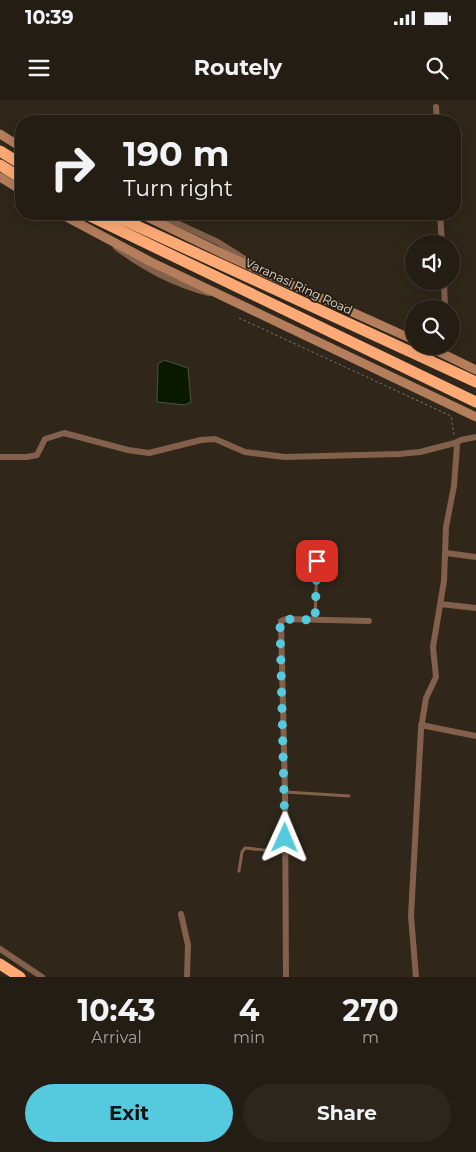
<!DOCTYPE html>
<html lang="en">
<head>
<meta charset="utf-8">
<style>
	:root { --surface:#241d14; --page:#2c261d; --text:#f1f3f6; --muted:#a3a2a0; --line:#413b34; --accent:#55cadf }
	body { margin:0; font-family:Montserrat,sans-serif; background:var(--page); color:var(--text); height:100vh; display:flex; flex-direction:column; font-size:19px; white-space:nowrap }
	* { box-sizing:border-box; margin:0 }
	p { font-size:16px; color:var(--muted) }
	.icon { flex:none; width:28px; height:28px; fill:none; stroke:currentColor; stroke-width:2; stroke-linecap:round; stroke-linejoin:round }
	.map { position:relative; height:877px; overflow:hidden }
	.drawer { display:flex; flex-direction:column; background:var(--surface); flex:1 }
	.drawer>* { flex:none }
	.guide { position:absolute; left:15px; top:15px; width:446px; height:105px; border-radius:20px; box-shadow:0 5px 20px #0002,0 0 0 1px var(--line); background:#241d14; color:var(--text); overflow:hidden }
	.buttons { position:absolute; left:405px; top:135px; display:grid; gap:10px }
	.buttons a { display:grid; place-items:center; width:55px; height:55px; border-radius:50%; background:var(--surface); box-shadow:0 5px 20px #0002,0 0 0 1px var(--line); font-size:25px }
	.pin { position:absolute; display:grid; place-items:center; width:42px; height:42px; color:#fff; margin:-21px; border-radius:10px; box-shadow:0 2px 8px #0006 }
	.me { position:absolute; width:55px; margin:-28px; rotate:1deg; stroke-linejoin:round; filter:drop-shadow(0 0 4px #0008) }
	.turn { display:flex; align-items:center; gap:18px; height:105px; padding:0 25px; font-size:22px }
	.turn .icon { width:65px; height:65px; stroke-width:2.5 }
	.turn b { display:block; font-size:35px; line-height:42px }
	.eta { display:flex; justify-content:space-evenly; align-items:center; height:85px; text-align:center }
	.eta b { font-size:30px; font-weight:700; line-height:35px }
	.action { display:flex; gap:10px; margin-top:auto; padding:10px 25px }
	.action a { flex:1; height:58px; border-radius:30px; background:var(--accent); color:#111; font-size:20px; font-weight:700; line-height:58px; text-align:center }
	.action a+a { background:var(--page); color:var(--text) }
	.status { display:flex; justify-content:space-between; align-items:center; height:35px; padding:0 25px; background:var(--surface); direction:ltr }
	.status svg { height:14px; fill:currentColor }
	header { display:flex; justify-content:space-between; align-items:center; height:65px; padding:0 25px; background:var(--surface); font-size:22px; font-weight:700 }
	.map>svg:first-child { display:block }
	.water { fill:#0a1a00; stroke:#4a543f }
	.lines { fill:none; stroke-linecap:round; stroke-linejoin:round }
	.path { stroke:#7c7469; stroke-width:1; stroke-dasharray:2.5 2.5; stroke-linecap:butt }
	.lane { stroke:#82604b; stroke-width:3 }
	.street { stroke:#82604b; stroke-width:6 }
	.secondary { stroke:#b47e5d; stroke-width:9 }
	.highway { stroke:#feaa76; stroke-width:11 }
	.route { stroke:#55cadf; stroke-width:9; stroke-dasharray:0 16.2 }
	.labels { text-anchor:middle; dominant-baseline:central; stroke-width:4; stroke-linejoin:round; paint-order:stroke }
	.street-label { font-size:12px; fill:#e0dad2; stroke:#261e11 }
</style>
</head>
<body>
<div class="status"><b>10:39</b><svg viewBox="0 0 49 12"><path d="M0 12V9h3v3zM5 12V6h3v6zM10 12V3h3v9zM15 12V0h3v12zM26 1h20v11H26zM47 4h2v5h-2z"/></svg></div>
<header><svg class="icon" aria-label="menu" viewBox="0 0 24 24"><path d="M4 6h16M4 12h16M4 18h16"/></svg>Routely<svg class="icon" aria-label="search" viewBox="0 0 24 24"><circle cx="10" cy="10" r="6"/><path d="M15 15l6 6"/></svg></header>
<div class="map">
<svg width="476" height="877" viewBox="0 0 476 877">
	<rect width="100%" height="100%" fill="#30271a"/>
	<path class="water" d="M 164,260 L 188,268 L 191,302 L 185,305 L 157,302 L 158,264 Z"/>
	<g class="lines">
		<path class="path" d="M 239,218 L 451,316 L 454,335"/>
		<path class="lane" d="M 315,519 L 317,461
			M 286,692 L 349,696
			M 239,771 L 242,752 L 245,748 L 284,752"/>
		<path class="street" d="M 436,7 L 437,21
			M 157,114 L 218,142 L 251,163
			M 440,114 L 442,144
			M 116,147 C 142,167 176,185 209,193
			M 444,181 L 445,209
			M 455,343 L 461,340 L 476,337
			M 0,357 L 27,357 L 37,355 L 45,339 L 64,333 L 128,350 L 149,353 L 201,340 L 215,339 L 245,352 L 285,357 L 399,354 L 420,352 L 451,344 L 455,343 L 457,346 L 454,386 L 446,427 L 444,481 L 433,547 L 436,577 L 426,598 L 421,629 L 411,816 L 416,877
			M 446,453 L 476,457
			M 440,504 L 476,508
			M 421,625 L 476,636
			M 181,814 L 188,845 L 187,877
			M 0,849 L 42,877
			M 286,877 L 285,692 L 281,521 L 286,519 L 369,521"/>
		<path class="secondary" d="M 0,34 L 21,47
			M 0,77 L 21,90
			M 61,114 L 151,162 L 476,317
			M 141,114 L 230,157 L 414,240
			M 427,246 L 476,270"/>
		<path class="highway" d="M 0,51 L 21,64
			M 0,65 L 21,78
			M 86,114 L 476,302
			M 111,114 L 476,282
			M 0,864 L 20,877"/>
	</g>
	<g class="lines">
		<path class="route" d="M 285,738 L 280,524 L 283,519 L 315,520 L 317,461"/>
	</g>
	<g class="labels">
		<g class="street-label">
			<text transform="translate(299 186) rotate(25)">Varanasi Ring Road</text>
		</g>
	</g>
</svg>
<div class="buttons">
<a><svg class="icon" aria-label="sound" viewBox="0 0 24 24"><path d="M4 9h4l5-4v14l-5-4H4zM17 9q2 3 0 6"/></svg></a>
<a><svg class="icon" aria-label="search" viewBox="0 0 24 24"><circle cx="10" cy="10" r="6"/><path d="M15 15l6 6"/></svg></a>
</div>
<div class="pin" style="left:317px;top:461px;background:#d93025"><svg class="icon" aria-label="arrive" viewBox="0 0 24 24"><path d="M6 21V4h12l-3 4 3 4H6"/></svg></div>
<svg class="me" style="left:285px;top:738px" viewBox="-20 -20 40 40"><path d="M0-17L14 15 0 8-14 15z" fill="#55cadf" stroke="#fff" stroke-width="4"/></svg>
<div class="guide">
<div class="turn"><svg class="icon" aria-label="right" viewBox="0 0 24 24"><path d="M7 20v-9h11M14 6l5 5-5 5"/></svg><div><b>190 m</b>Turn right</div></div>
</div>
</div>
<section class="drawer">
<div class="eta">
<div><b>10:43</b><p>Arrival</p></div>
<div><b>4</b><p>min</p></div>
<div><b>270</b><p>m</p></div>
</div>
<div class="action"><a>Exit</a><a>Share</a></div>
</section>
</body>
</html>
